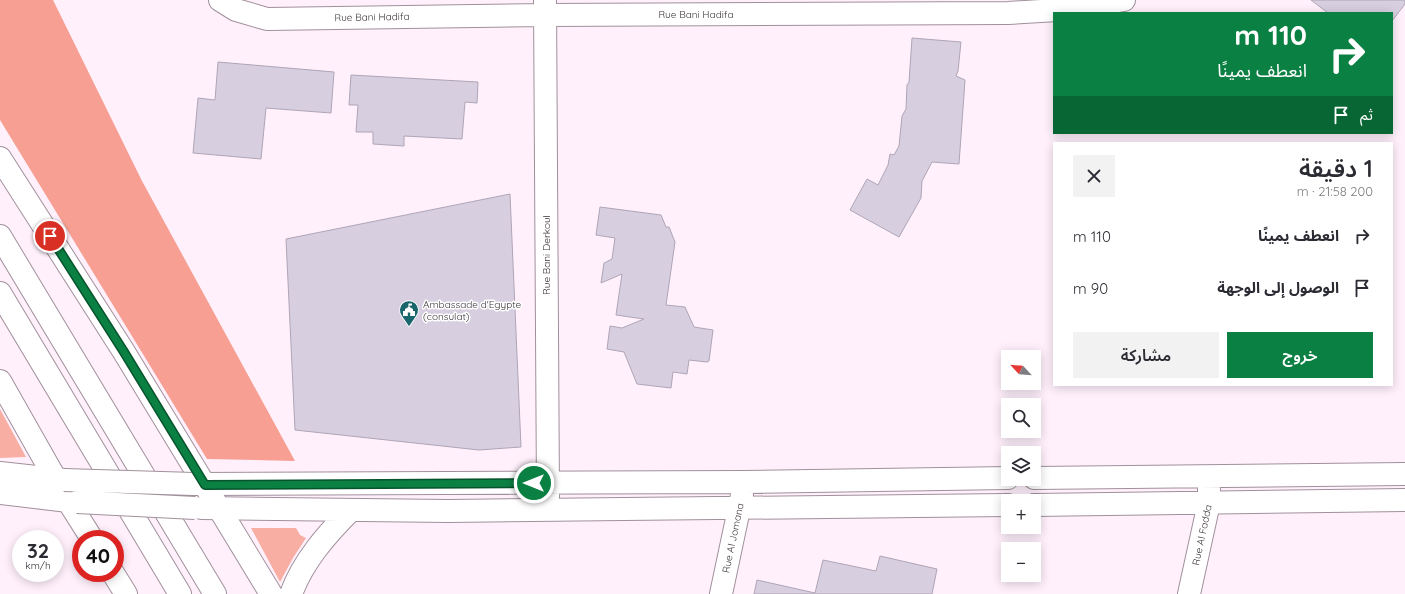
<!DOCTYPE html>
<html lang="ar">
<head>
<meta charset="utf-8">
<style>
	:root { --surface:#fff; --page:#f2f2f3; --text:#2b2b33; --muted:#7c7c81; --accent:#0b8043 }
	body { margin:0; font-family:Quicksand,"Noto Sans Arabic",sans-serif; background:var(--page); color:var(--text); direction:rtl; height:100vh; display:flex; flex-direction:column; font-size:15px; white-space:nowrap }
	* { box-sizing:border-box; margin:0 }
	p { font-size:13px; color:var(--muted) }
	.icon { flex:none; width:22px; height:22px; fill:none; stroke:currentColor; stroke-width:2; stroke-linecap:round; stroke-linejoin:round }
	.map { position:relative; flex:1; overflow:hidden; direction:ltr }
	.drawer { position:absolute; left:1053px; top:142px; width:340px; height:244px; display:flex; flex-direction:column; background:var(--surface); border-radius:0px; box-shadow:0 2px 10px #0003; direction:rtl }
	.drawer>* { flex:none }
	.guide { position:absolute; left:1053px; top:12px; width:340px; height:122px; border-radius:0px; box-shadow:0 2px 10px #0003; direction:rtl; background:#0b8043; color:#fff; overflow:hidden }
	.needle { width:26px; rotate:296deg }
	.buttons { position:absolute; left:1001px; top:350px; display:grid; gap:8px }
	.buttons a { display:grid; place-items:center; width:40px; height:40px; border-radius:0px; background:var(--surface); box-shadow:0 2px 10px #0003; font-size:20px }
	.speed { position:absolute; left:12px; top:530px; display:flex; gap:8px; font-size:20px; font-weight:700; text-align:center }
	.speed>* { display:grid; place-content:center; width:52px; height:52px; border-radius:50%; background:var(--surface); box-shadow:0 2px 10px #0003; line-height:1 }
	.speed small { font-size:10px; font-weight:400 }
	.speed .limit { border:6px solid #d22; background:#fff; color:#111 }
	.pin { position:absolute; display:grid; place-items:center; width:34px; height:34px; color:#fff; margin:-17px; border:2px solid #fff; border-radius:50%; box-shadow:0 1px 4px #0007 }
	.me { position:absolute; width:44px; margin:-22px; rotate:270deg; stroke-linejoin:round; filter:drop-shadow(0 0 3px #0008) }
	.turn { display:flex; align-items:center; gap:14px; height:84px; padding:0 20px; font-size:18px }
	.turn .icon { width:52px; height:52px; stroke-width:2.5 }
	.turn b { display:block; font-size:28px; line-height:34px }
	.then { display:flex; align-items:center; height:38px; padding:0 20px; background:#0003; gap:8px; font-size:15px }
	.round { display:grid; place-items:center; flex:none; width:42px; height:42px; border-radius:0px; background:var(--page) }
	.summary { display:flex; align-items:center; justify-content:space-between; height:68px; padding:0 20px }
	h1 { font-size:24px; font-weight:600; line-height:30px }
	.cta { display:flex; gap:8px; margin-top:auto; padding:8px 20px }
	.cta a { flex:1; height:46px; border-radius:0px; background:var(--accent); color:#fff; font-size:16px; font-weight:600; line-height:46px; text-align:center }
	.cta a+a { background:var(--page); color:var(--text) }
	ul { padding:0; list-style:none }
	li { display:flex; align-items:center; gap:12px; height:52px; padding:0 20px }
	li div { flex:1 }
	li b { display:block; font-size:15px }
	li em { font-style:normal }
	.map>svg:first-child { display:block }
	.green { fill:#f8aea2 }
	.forest { fill:#f69f92 }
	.building { fill:#d7cee0; stroke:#aea5b6 }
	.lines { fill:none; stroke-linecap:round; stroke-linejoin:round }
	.minor-casing { stroke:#a0909c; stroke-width:24 }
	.highway-casing { stroke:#a0909c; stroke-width:24 }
	.minor { stroke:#fff; stroke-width:22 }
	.highway { stroke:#fff; stroke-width:22 }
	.minor-bridge-casing { stroke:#a0909c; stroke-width:24; stroke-linecap:butt }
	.minor-bridge { stroke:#fff; stroke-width:22 }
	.route-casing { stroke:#07532c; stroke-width:10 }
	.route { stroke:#0b8043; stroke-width:7 }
	.labels { text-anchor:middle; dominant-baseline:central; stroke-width:3; stroke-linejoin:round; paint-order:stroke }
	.street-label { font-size:10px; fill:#3c353a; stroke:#fff }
	.poi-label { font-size:10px; fill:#3c353a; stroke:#fff; text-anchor:start }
</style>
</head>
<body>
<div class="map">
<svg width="1405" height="594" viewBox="0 0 1405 594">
	<rect width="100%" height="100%" fill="#fff0fb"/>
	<path class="green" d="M 0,409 L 26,457 L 0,458 Z
		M 251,528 L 296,528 L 300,535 L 306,538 L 293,558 L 280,582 Z"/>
	<path class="forest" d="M 0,0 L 53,0 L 142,181 L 295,461 L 207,459 L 0,120 Z"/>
	<path class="building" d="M 1311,0 L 1405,0 L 1405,4 L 1392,21 L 1392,13 L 1328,13 Z
		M 912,38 L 961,42 L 958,71 L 956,76 L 965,80 L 959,164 L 932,162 L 922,181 L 921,198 L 899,237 L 850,210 L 867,179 L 878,185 L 888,165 L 890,154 L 894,155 L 899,146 L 902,116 L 906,109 L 907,85 L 909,82 Z
		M 218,62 L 334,72 L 331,113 L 266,108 L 261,159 L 193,153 L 198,98 L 215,100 Z
		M 351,75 L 478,82 L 477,103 L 465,102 L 462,139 L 404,136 L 404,146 L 373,144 L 373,132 L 356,132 L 358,105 L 349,105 Z
		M 510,194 L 521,447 L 479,450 L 295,430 L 286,239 Z
		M 600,207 L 661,215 L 666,227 L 669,227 L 675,242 L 666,305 L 685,307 L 694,327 L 713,330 L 709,361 L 707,362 L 689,360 L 687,374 L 673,372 L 671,388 L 637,384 L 624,352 L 607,349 L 610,326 L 622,328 L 644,319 L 616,315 L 622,274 L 601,283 L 604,263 L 612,259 L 615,238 L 596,235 Z
		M 880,556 L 937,569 L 932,594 L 754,594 L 757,580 L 815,593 L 823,560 L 876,571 Z"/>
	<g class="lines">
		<defs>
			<path id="minor" d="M 220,0 L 236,10 L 267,19 L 545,15 L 1008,13 L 1074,9 L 1124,0
				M 545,1 L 548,497
				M 0,473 L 64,480
				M 1034,478 L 1405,474
				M 194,484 L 745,482 L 1008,478
				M 0,493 L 77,502
				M 1034,505 L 1405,500
				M 202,508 L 448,511 L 1008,505
				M 291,594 C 303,561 327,534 351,510
				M 721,594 L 742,495
				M 1189,594 L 1209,503 L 1209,489"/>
			<path id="highway" d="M 0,158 L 124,352 L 271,594
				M 0,236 L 215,594
				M 0,293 L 180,594
				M 0,381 L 68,501 L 92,539
				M 113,573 L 126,594"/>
		</defs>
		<use href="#minor" class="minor-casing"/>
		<use href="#highway" class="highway-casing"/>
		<use href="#minor" class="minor"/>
		<use href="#highway" class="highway"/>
		<defs>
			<path id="minor-bridge" d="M 64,480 L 194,484
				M 77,502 L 195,508"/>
		</defs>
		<use href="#minor-bridge" class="minor-bridge-casing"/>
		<use href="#minor-bridge" class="minor-bridge"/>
	</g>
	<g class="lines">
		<defs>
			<path id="route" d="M 50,236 L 124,352 L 205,485 L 534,483"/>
		</defs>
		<use href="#route" class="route-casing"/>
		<use href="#route" class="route"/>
	</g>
	<defs>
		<symbol id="civic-pin" viewBox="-11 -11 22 30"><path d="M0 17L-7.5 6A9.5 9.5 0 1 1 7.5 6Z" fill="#19666c" stroke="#fff"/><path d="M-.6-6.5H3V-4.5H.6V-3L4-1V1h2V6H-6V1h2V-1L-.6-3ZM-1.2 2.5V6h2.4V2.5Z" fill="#fff"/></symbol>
	</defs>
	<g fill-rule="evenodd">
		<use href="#civic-pin" x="398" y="299" width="22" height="30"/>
	</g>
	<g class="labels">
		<g class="street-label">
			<text x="696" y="14">Rue Bani Hadifa</text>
			<text transform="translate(372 17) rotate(-1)">Rue Bani Hadifa</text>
			<text transform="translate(546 255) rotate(-90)">Rue Bani Derkoul</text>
			<text transform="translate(1202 535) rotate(-78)">Rue Al Fadda</text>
			<text transform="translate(733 538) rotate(-78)">Rue Al Jomana</text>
		</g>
		<g class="poi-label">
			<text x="423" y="304">Ambassade d'Egypte<tspan x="423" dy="12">(consulat)</tspan></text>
		</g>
	</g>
</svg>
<div class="buttons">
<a><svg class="needle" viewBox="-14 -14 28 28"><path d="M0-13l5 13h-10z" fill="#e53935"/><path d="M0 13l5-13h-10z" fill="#7c7c81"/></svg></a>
<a><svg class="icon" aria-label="search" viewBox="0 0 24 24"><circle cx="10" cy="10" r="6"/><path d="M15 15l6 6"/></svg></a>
<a><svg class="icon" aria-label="layers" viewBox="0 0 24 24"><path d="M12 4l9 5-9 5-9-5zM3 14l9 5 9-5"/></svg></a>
<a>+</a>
<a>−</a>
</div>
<div class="speed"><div>32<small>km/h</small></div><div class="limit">40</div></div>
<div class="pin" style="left:50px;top:236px;background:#d93025"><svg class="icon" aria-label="arrive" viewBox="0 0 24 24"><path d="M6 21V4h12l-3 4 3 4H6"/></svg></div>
<svg class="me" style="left:534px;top:483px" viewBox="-20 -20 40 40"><circle r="17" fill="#0b8043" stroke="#fff" stroke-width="3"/><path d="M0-11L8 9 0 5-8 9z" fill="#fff"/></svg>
<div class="guide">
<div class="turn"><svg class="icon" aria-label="right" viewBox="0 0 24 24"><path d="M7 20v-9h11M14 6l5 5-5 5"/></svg><div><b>110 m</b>انعطف يمينًا</div></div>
<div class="then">ثم<svg class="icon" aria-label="arrive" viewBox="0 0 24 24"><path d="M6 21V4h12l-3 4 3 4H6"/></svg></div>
</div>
<section class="drawer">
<div class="summary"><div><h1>1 دقيقة</h1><p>200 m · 21:58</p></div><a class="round"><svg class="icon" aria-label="close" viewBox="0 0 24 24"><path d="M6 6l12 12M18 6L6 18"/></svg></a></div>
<ul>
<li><svg class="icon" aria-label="right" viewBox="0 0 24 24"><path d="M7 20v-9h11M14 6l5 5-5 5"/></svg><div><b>انعطف يمينًا</b></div><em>110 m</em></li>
<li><svg class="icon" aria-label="arrive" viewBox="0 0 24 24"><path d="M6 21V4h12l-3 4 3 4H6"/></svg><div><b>الوصول إلى الوجهة</b></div><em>90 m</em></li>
</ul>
<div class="cta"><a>خروج</a><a>مشاركة</a></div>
</section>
</div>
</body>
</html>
